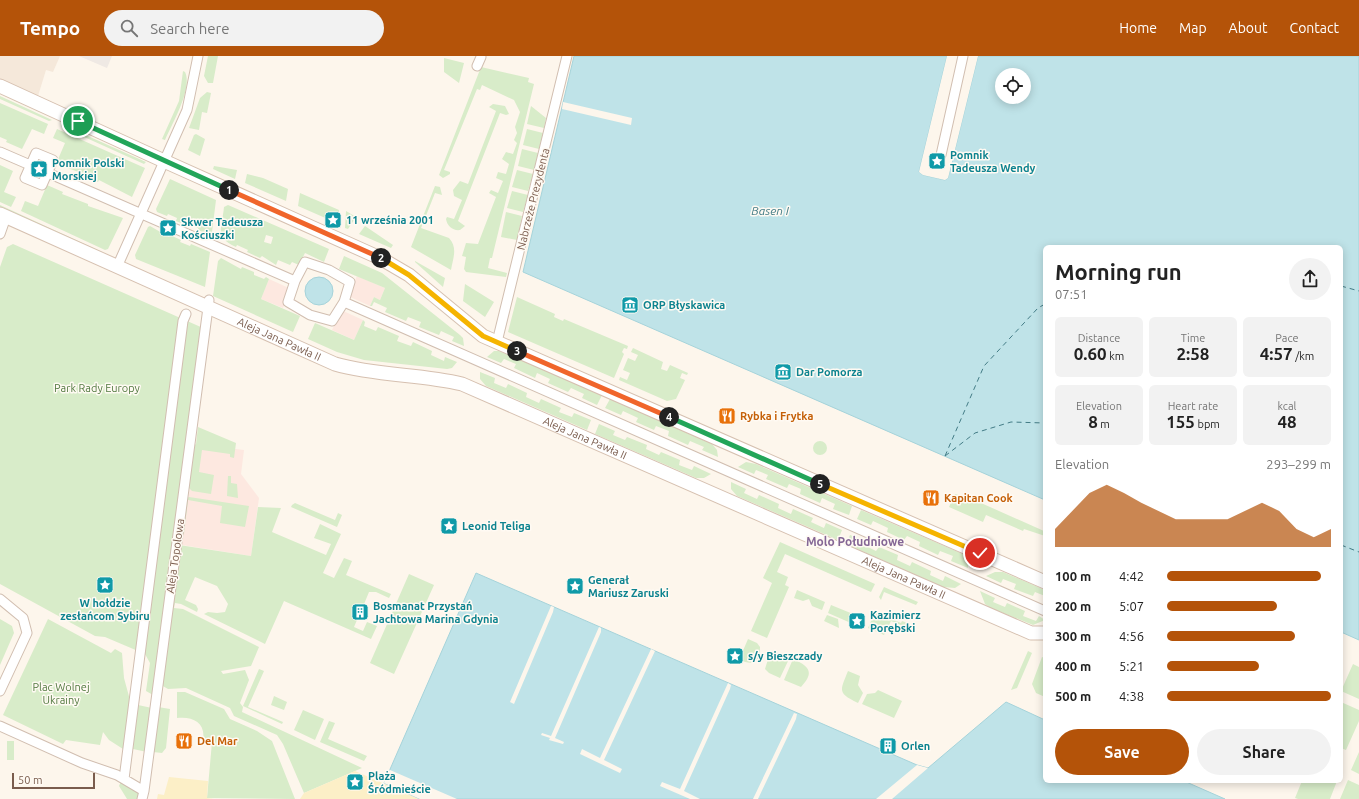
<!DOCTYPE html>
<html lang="en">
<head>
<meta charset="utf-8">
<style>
  :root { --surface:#fff; --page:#f2f2f2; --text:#222; --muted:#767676; --accent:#b45309 }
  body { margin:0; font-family:Ubuntu,sans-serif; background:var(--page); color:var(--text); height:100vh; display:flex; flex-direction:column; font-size:15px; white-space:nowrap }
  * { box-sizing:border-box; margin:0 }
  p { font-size:13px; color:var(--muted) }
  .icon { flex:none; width:22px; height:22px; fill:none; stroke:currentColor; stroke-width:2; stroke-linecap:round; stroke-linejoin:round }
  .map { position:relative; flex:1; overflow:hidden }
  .side { position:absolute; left:1043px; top:189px; width:300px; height:538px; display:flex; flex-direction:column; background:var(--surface); border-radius:6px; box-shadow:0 2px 10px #0003 }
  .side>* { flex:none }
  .tools { position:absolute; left:995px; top:12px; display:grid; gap:8px }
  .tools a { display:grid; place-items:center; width:36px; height:36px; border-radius:50%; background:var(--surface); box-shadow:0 2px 10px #0003; font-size:20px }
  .scale { position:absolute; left:12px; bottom:10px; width:83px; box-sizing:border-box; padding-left:4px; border:2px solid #7a5c4d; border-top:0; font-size:11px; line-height:14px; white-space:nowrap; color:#7a5c4d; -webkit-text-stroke:3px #fffaf3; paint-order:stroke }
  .pin { position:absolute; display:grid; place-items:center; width:34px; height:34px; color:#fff; margin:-17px; border:2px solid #fff; border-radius:50%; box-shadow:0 1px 4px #0007 }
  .km { position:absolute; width:20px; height:20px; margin:-10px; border-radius:50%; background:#222; color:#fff; font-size:11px; line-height:20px; text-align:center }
  .round { display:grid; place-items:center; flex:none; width:42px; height:42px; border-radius:21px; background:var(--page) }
  .overview { display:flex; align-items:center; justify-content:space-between; height:68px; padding:0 12px }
  h1 { font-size:22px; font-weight:700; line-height:30px }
  .metrics { display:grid; grid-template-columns:repeat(3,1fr); gap:6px; height:68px; padding:4px 12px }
  .metrics div { display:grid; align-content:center; border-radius:6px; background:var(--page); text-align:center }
  .metrics b { font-size:17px; font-weight:700 }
  .metrics small { font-size:11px; font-weight:400 }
  .metrics p { font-size:11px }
  .chart { height:112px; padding:8px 12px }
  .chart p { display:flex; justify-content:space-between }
  .chart svg { width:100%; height:72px; margin-top:4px; fill:var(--accent); opacity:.7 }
  .action { display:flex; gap:8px; margin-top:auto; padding:8px 12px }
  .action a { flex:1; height:46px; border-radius:24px; background:var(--accent); color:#fff; font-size:16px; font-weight:700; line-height:46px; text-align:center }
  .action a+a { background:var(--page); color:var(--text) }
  ul { padding:0 12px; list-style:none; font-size:13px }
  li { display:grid; grid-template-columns:64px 48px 1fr; align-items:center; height:30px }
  li i { height:10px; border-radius:5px; background:var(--accent) }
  header { display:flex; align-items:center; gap:24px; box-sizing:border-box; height:56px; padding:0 20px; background:var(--accent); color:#fff }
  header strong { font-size:19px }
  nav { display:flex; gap:22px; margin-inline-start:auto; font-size:14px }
  .search { width:280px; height:36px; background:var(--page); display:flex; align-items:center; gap:10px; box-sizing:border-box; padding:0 14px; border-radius:22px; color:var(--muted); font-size:15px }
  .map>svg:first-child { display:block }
  .residential { fill:#f5e8da }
  .commercial { fill:#fde8e0 }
  .industrial { fill:#efe9e4 }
  .green { fill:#d8ecc9; fill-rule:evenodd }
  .sand { fill:#fcefc7 }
  .water { fill:#bfe3e8; stroke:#a5d3da; fill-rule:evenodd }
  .pier { fill:#fdf6ec }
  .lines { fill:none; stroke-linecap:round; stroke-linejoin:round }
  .ferry { stroke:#437c86; stroke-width:1; stroke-dasharray:5 4; stroke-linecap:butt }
  .street-casing { stroke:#d1beb0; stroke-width:11 }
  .secondary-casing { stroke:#d6c0b0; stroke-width:15 }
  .street { stroke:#fff; stroke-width:9 }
  .secondary { stroke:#fff; stroke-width:13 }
  .split-1-casing { stroke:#fff; stroke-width:8 }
  .split-2-casing { stroke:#fff; stroke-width:8 }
  .split-3-casing { stroke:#fff; stroke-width:8 }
  .split-4-casing { stroke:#fff; stroke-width:8 }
  .split-5-casing { stroke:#fff; stroke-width:8 }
  .split-6-casing { stroke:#fff; stroke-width:8 }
  .split-1 { stroke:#22a559; stroke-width:5 }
  .split-2 { stroke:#f0652b; stroke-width:5 }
  .split-3 { stroke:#f5b400; stroke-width:5 }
  .split-4 { stroke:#f0652b; stroke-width:5 }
  .split-5 { stroke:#22a559; stroke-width:5 }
  .split-6 { stroke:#f5b400; stroke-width:5 }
  .labels { text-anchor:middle; stroke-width:3; stroke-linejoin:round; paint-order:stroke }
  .culture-label { font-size:11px; font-weight:bold; fill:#0d838f; stroke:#fffaf3; text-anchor:start }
  .street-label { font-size:11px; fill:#7a5c4d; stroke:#fffaf3 }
  .park-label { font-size:11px; fill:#537a41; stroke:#fffaf3 }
  .food-label { font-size:11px; font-weight:bold; fill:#c56008; stroke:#fffaf3; text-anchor:start }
  .water-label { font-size:12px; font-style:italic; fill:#437c86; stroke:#fffaf3 }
  .neighbourhood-label { font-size:12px; font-weight:bold; fill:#846695; stroke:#fffaf3 }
</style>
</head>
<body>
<header>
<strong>Tempo</strong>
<div class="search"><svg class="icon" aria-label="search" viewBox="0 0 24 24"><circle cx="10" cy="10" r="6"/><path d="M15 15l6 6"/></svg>Search here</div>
<nav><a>Home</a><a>Map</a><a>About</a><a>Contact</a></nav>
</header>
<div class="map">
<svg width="1359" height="743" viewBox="0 0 1359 743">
  <rect width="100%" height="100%" fill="#fdf6ec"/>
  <!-- residential -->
  <path class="residential" d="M0,0H60L53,16L46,14L38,40L0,23Z"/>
  <!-- commercial -->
  <path class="commercial" d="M357,220L385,232L380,244L374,241L370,250L348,240Z
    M269,223L291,233L283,252L261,243Z
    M341,254L363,264L354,284L332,274Z
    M196,388L244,394L241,418L259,442L251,500L182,489Z"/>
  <!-- industrial -->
  <path class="industrial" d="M79,0H112L107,12Z"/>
  <!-- green -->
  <path class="green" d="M208,0H218L213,27H208L204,20Z
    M444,2L464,7L459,27L444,16Z
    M481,11L529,22L528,26L534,28L492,202H490L488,212L507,217L506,221L466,216L464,213L466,201L462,200L466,187L478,188L496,141L489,137L491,134L498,137L503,125L496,122L498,116L506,118L509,108L502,103L506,96L513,98L517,87L514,84L517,77L515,71L520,56L514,44L482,29L480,34L477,33L444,114L450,116V118L443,122L439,119Z
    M183,15L185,16C193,32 172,68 165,84L162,83L179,45Z
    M207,36L211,37L207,57L202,56L199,74L189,72L200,42Z
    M0,40L52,64L49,65L0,43Z
    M0,47L48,68L44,78L32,73L22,93L6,86L7,84L0,81Z
    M493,48L505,50L509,58L506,59L500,57L458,165L465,170L460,174C453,175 447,170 446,163L447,161L454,163L462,144L454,140L453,134L460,125L468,128L496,55L489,51Z
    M531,50L546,62L544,72L527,68Z
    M61,68L146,106L144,108L62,71Z
    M57,73L145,112L132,141L99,124L98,126L89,122L90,120L56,108L65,87L53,82Z
    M527,73L543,77L539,93L523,89Z
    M196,78L205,83L200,100L188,94L194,79Z
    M522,93L538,97L534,114L518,110Z
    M0,109L13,115L4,136L16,141L11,151L0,146Z
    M214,110L237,114L235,123L213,113Z
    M517,114L533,118L528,135L512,131Z
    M247,118L263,122L288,133L286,145L245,127Z
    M170,123L216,144L212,176L210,179L198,174V172L189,168L188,170L176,165L177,162L168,158L167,160L157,156L156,153Z
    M47,129L63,136L62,138L88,148V150L123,162L108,193L105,194L21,155L25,145L38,150Z
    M435,130L440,131L442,139L435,137L421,172L449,182C458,192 453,202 451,214L411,191Z
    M512,135L528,139L523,156L507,152Z
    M300,137L339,154V168L298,150Z
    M0,149L102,196L100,199L0,152Z
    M228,149L329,193L324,206L305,197L299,209L292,206L290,209L278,204L276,209L262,200L260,202L247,196L248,194L237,189L236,191C214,181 222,172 224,151ZM266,179L273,181L271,188L264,186Z
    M346,155L356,161L348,173L345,172Z
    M506,156L522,160L517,184L501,181Z
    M150,170L169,181L170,179L181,184L180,186L190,190L191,188L210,196L205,231L136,203L135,199L148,171Z
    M365,170L393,189L391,192L359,178Z
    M13,188L203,272L153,639L146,635L150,607L145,598L105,581L95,580L0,528V211L7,191Z
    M344,200L382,217L460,279L463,282L464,290L452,285L454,281L441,275L439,279L419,271L421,266L408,261L406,265L385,256L387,252L374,246L372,250H370L374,241L380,244L385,232L339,213Z
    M221,202L241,213L242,211L254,216V219L264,223L266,221L269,223L261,243L300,260L293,276L213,240L218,205Z
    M415,205L445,222L443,231L415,206Z
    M465,228L494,246L485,261L463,245Z
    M517,241L555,258L554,261L563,265L564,263L628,290L627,293L624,292L622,296L624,298L614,322L508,276Z
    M363,264L365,266L364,270L376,275L378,271L399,280L397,285L411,290L413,286L432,295L431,299L444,305L445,301L457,306L452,312L447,313L364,304L337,296L308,283L315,267L354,284Z
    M633,292L663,306L661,313L667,315L670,309L688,317L687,319L682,317L680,322L685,324L676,343L667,345L619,324L620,321L627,324L630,317L623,314L628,302L635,305L638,299L631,296Z
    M494,295H499L602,339L597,349L582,342L584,338L571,332L568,336L548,327L550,323L537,317L535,322L514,312L516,308L504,303L501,307L487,301Z
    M480,316L495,322L494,327L506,332L508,328L527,337L526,341L539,347L541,343L561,352L559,356L572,361L574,357L591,364L587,374L486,330L480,323Z
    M610,343L712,388L717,394L718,401L702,394L704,391L690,385L688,389L668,380L669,375L656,370L654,374L636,366L638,362L623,355L621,359L605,352Z
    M599,368L615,375L613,379L625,384L627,381L647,389L646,393L659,399L661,396L680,404L679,409L692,414L694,410L711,418L704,422H696L595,378Z
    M198,371L236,387L234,402L230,401V398L202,394L199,416L214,419L211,438L192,435L188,431L192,391L196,388Z
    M813 392a7 7 0 1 1 14 0a7 7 0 1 1-14 0Z
    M746,406L756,408L852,450L849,459L833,453L835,448L822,442L820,447L800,438L801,433L789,428L787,432L766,423L768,419L756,414L754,418L738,411Z
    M228,420H231V427L237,428L238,442L227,440Z
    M731,426L746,433L744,437L757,443L759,439L779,448L778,452L791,458L793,453L813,462L811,466L824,472L826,467L842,474L838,484L737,440L731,433Z
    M955,438L972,443L1044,475L1045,480L1024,473L1023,475L986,459L983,466L949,451Z
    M189,441L249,450L245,471L220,467L222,450L188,444L184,478L181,477L186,443Z
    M295,447L335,464L338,457L342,459L337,471L291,451L292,449Z
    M258,451L281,452L272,476L326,499L331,488L314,482L320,468L341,478L323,517L334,522L344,502L352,505L346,519L391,538L389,542L376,536H369L362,553L356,550L352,561L357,564L354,571L363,575L367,566L377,570L371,583L284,545L265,588L204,558L208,556L217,557L225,556L228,548L217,530L195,521L185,544L196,549L198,553L197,556L181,548L175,547L174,552L183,553L259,591L251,610L221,615L223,618L245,614L249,624L240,647L243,651L242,656L362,712L304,737L283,688L277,679L234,660L230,652L186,632L168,633L161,629L179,489L251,500Z
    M861,454L963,498L968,504V512L951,505L953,500L940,495L938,499L919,490L920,486L907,480L904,484L887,476L888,472L873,465L871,469L857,463Z
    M850,479L865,485L864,489L876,495L879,491L898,499L897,504L910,510L912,506L931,515L930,519L943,525L945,520L961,528L955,532L943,531L846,488Z
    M780,486L875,528L871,536L785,498L777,516L788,521L785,529L789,531L767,582L751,575L772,527L763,522Z
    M995,516H1003L1045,534V540L1035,536L1033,540L1014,533L1016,528L1003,523L1001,527L986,520Z
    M409,518L434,529L394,618L370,607Z
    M884,531L918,546L916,549L884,536L881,544L879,541Z
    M797,534L825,546L822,554L812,550L809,543L803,545L794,542Z
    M980,535L995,542L993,546L1005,551L1007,547L1025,555L1023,560L1036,565L1039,560L1045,564L1033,569L991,552L985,548Z
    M831,549L858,560L855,566L858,567L860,561L863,562L860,571L828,557Z
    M875,556L901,567L902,565L910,568L908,572L891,565L884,579L868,572Z
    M827,559L838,563L839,572L824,565Z
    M0,563L12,570L14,577L0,609Z
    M48,563L111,597L115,593L122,597L124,622L130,644L123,693L109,684L103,676L100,689L66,684L63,688L3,659Z
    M748,583L757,587L760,591C760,608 753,609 739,604Z
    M1028,595L1032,597L1017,632L1011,634Z
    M775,596L790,601L780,622L769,617L765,613L769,600Z
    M1042,601L1045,602V641L1036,637L1032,628Z
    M793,603C809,610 815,616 801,631L784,624Z
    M1353,608L1359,611V643L1341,635Z
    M259,613L264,615L248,651L283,666L282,668L243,650Z
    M848,615L860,620L858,629L863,637L858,647C837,637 840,635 848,615Z
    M878,634L902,645L894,662L862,648L867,638L875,637Z
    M177,636H185L224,653L230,663L257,675L272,685L295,743L207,742L212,686L203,684C206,667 193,660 177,662Z
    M274,640L287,646L284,654L271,649Z
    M1341,646L1359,654V665L1346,694L1341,692Z
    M138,649L152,652L147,696L133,693Z
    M158,651L170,653L166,692L162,697L153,696Z
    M303,654L324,663L315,684L294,674Z
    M329,665L335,667L328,683L367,700L364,705L320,686Z
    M7,685H14V704H7Z
    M1359,696V718L1351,714Z
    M1348,724L1359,729V743H1340Z
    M121,725L136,732L140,738L139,743H127L119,730Z
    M1302,725H1337L1330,743H1298L1295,742Z"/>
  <!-- sand -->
  <path class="sand" d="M355,715L419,743H300L304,737Z
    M169,721L208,725L207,742L214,743H157L158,738L164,739Z"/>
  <!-- water -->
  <path class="water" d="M574,0H947L919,116L923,119L945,124L948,122L978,0H1359V584L1341,576V191H1045V444L523,216ZM1002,19H1024V41H1002Z
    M305 235a14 14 0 1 1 28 0a14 14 0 1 1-28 0Z
    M476,517L917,709L928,712L1006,646L1045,664V725H1184L1225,743H420L384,727Z"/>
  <!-- pier -->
  <path class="pier" d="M947,0H949L922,115L945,122L976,0H978L948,122L945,124L923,119L919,116Z
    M563,46L632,62L631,69L562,53Z
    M551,550L554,551L553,556L514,648L510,646Z
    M599,571L601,572V576L555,682L564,686L563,688L549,684L550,682L541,679L542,677L551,680Z
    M651,593L655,595L604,704L622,713L620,717L580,698L582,693L600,702Z
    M728,627L731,629L730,633L684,735L700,743H690L660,730L662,726L680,733Z
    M794,657L797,658L796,663L758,743H753Z
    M917,709L928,712L892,743H876Z
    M390,713V714L457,743H420L384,727Z"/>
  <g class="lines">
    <!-- ferry -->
    <path class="ferry" d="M1341,230L1359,235
      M945,400L984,310L1038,252L1045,248
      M945,400L975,377L1011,366L1045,367
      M1341,489L1359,496"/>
    <!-- street casing -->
    <g class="street-casing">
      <path id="street" d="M477,10L481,1
        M0,96L30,109
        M36,97L53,104L42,129L25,122Z
        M941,99L963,0
        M48,117L295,225
        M0,178L6,161
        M305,206L329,214L350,226L344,246L332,265L310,259L288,246L295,225Z
        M117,211L187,54L198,0
        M344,246L1045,555
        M497,286L567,0
        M0,543L23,562L27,577L0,635
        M0,670L82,707L117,719L144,735
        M124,723L183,265L186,258
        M142,743L144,735L209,244"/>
    </g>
    <!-- secondary casing -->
    <g class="secondary-casing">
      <g id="secondary">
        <path d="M0,30L164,105L380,202L409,219L483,280L1045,526"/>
        <path id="s1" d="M0,158L335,308C377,320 420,318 462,328L1031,577H1045"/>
      </g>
    </g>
    <!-- street -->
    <use href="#street" class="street"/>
    <!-- secondary -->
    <use href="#secondary" class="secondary"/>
  </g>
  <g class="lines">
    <!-- split-1 casing -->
    <g class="split-1-casing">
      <path id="split-1" d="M78,65L229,134"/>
    </g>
    <!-- split-2 casing -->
    <g class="split-2-casing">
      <path id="split-2" d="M229,134L381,202"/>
    </g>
    <!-- split-3 casing -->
    <g class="split-3-casing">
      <path id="split-3" d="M381,202L409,219L483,280L517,295"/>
    </g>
    <!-- split-4 casing -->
    <g class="split-4-casing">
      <path id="split-4" d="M517,295L669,361"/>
    </g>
    <!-- split-5 casing -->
    <g class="split-5-casing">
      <path id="split-5" d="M669,361L820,428"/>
    </g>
    <!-- split-6 casing -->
    <g class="split-6-casing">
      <path id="split-6" d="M820,428L980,497"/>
    </g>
    <!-- split-1 -->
    <use href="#split-1" class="split-1"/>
    <!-- split-2 -->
    <use href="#split-2" class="split-2"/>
    <!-- split-3 -->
    <use href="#split-3" class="split-3"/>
    <!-- split-4 -->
    <use href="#split-4" class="split-4"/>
    <!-- split-5 -->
    <use href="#split-5" class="split-5"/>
    <!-- split-6 -->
    <use href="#split-6" class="split-6"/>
  </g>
  <!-- icons -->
  <defs>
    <g id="sight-square" transform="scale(0.9)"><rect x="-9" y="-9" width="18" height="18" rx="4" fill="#0f9aa8" stroke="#fffaf3"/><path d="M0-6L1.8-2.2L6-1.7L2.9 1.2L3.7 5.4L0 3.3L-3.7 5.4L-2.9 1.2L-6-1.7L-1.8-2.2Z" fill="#fff"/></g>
    <g id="museum-square" transform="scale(0.9)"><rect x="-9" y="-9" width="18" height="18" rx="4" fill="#0f9aa8" stroke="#fffaf3"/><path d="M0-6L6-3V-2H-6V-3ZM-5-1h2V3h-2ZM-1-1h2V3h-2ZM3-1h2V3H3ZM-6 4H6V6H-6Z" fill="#fff"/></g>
    <g id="restaurant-square" transform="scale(0.9)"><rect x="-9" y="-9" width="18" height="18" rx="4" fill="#e8710a" stroke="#fffaf3"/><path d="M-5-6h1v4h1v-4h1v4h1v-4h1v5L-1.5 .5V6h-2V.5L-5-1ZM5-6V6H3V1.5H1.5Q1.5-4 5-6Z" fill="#fff"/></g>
    <g id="building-square" transform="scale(0.9)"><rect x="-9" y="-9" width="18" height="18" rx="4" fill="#0f9aa8" stroke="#fffaf3"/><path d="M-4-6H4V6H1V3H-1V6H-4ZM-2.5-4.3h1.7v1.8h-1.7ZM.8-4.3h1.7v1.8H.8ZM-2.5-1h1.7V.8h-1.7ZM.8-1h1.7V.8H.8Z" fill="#fff"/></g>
  </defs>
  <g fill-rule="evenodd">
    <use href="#sight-square" x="937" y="105"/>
    <use href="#sight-square" x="39" y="113"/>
    <use href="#sight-square" x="333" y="164"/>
    <use href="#sight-square" x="168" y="172"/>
    <use href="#museum-square" x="630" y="249"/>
    <use href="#museum-square" x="783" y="316"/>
    <use href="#restaurant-square" x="727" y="360"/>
    <use href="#restaurant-square" x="931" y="442"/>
    <use href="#sight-square" x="449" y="470"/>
    <use href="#sight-square" x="105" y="529"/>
    <use href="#sight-square" x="575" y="530"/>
    <use href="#building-square" x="360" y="556"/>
    <use href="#sight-square" x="857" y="565"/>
    <use href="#sight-square" x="735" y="600"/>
    <use href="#restaurant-square" x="184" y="685"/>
    <use href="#building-square" x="888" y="690"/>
    <use href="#sight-square" x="355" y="726"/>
  </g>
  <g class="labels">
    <!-- culture labels -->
    <g class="culture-label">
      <text x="950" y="103">Pomnik<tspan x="950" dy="13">Tadeusza Wendy</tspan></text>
      <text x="52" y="111">Pomnik Polski<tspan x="52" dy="13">Morskiej</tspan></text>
      <text x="346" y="168">11 września 2001</text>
      <text x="181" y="170">Skwer Tadeusza<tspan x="181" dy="13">Kościuszki</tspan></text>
      <text x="643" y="253">ORP Błyskawica</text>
      <text x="796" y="320">Dar Pomorza</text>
      <text x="462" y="474">Leonid Teliga</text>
      <text x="588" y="528">Generał<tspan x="588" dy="13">Mariusz Zaruski</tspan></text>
      <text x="105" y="551" text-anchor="middle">W hołdzie<tspan x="105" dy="13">zesłańcom Sybiru</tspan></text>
      <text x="373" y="554">Bosmanat Przystań<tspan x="373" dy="13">Jachtowa Marina Gdynia</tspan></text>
      <text x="870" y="563">Kazimierz<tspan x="870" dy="13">Porębski</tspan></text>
      <text x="748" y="604">s/y Bieszczady</text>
      <text x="901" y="694">Orlen</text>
      <text x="368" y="724">Plaża<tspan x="368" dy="13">Śródmieście</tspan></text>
    </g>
    <!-- street labels -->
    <g class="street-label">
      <text transform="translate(533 143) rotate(-76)" y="4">Nabrzeże Prezydenta</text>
      <text dy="4" stroke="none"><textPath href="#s1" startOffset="306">Aleja Jana Pawła II</textPath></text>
      <text dy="4" stroke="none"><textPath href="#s1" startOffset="630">Aleja Jana Pawła II</textPath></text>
      <text transform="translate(175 500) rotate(-82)" y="4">Aleja Topolowa</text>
      <text dy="4" stroke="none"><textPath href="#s1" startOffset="978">Aleja Jana Pawła II</textPath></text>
    </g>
    <!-- park labels -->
    <g class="park-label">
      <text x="97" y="336">Park Rady Europy</text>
      <text x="61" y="635">Plac Wolnej<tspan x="61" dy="13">Ukrainy</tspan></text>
    </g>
    <!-- food labels -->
    <g class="food-label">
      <text x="740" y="364">Rybka i Frytka</text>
      <text x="944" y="446">Kapitan Cook</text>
      <text x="197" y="689">Del Mar</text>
    </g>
    <!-- water labels -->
    <g class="water-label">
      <text x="770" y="159">Basen I</text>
    </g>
    <!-- neighbourhood labels -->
    <g class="neighbourhood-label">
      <text x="855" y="490">Molo Południowe</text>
    </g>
  </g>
</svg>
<div class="tools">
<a><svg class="icon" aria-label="locate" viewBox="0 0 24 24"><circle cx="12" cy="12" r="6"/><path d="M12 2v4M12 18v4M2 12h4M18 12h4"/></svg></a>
</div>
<div class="scale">50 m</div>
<div class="pin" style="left:78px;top:65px;background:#1e9e55"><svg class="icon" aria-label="arrive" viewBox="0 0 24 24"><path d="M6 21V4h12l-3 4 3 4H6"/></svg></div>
<div class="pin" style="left:980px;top:497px;background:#d93025"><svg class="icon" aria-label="check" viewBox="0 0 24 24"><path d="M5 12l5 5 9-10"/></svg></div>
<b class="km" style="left:229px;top:134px">1</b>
<b class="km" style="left:381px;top:202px">2</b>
<b class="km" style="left:517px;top:295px">3</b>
<b class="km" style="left:669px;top:361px">4</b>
<b class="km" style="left:820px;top:428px">5</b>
<section class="side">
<div class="overview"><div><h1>Morning run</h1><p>07:51</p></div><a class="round"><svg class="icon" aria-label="share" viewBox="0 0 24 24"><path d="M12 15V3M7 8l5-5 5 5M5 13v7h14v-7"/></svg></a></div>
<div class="metrics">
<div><p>Distance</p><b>0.60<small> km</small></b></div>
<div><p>Time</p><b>2:58</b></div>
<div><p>Pace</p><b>4:57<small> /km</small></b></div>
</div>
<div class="metrics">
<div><p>Elevation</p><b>8<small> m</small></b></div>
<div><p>Heart rate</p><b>155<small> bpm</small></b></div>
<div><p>kcal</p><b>48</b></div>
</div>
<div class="chart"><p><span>Elevation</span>293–299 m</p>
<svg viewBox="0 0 160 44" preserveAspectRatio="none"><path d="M0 44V33L10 22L20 11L30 6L40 11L50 17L60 22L70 27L80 27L90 27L100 27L110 22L120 17L130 22L140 33L150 38L160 33V44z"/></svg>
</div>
<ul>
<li><b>100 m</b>4:42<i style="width:94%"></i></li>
<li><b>200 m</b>5:07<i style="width:67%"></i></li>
<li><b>300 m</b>4:56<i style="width:78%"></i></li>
<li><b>400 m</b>5:21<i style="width:56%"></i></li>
<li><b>500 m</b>4:38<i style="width:100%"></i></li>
</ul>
<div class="action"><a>Save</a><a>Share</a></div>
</section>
</div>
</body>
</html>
